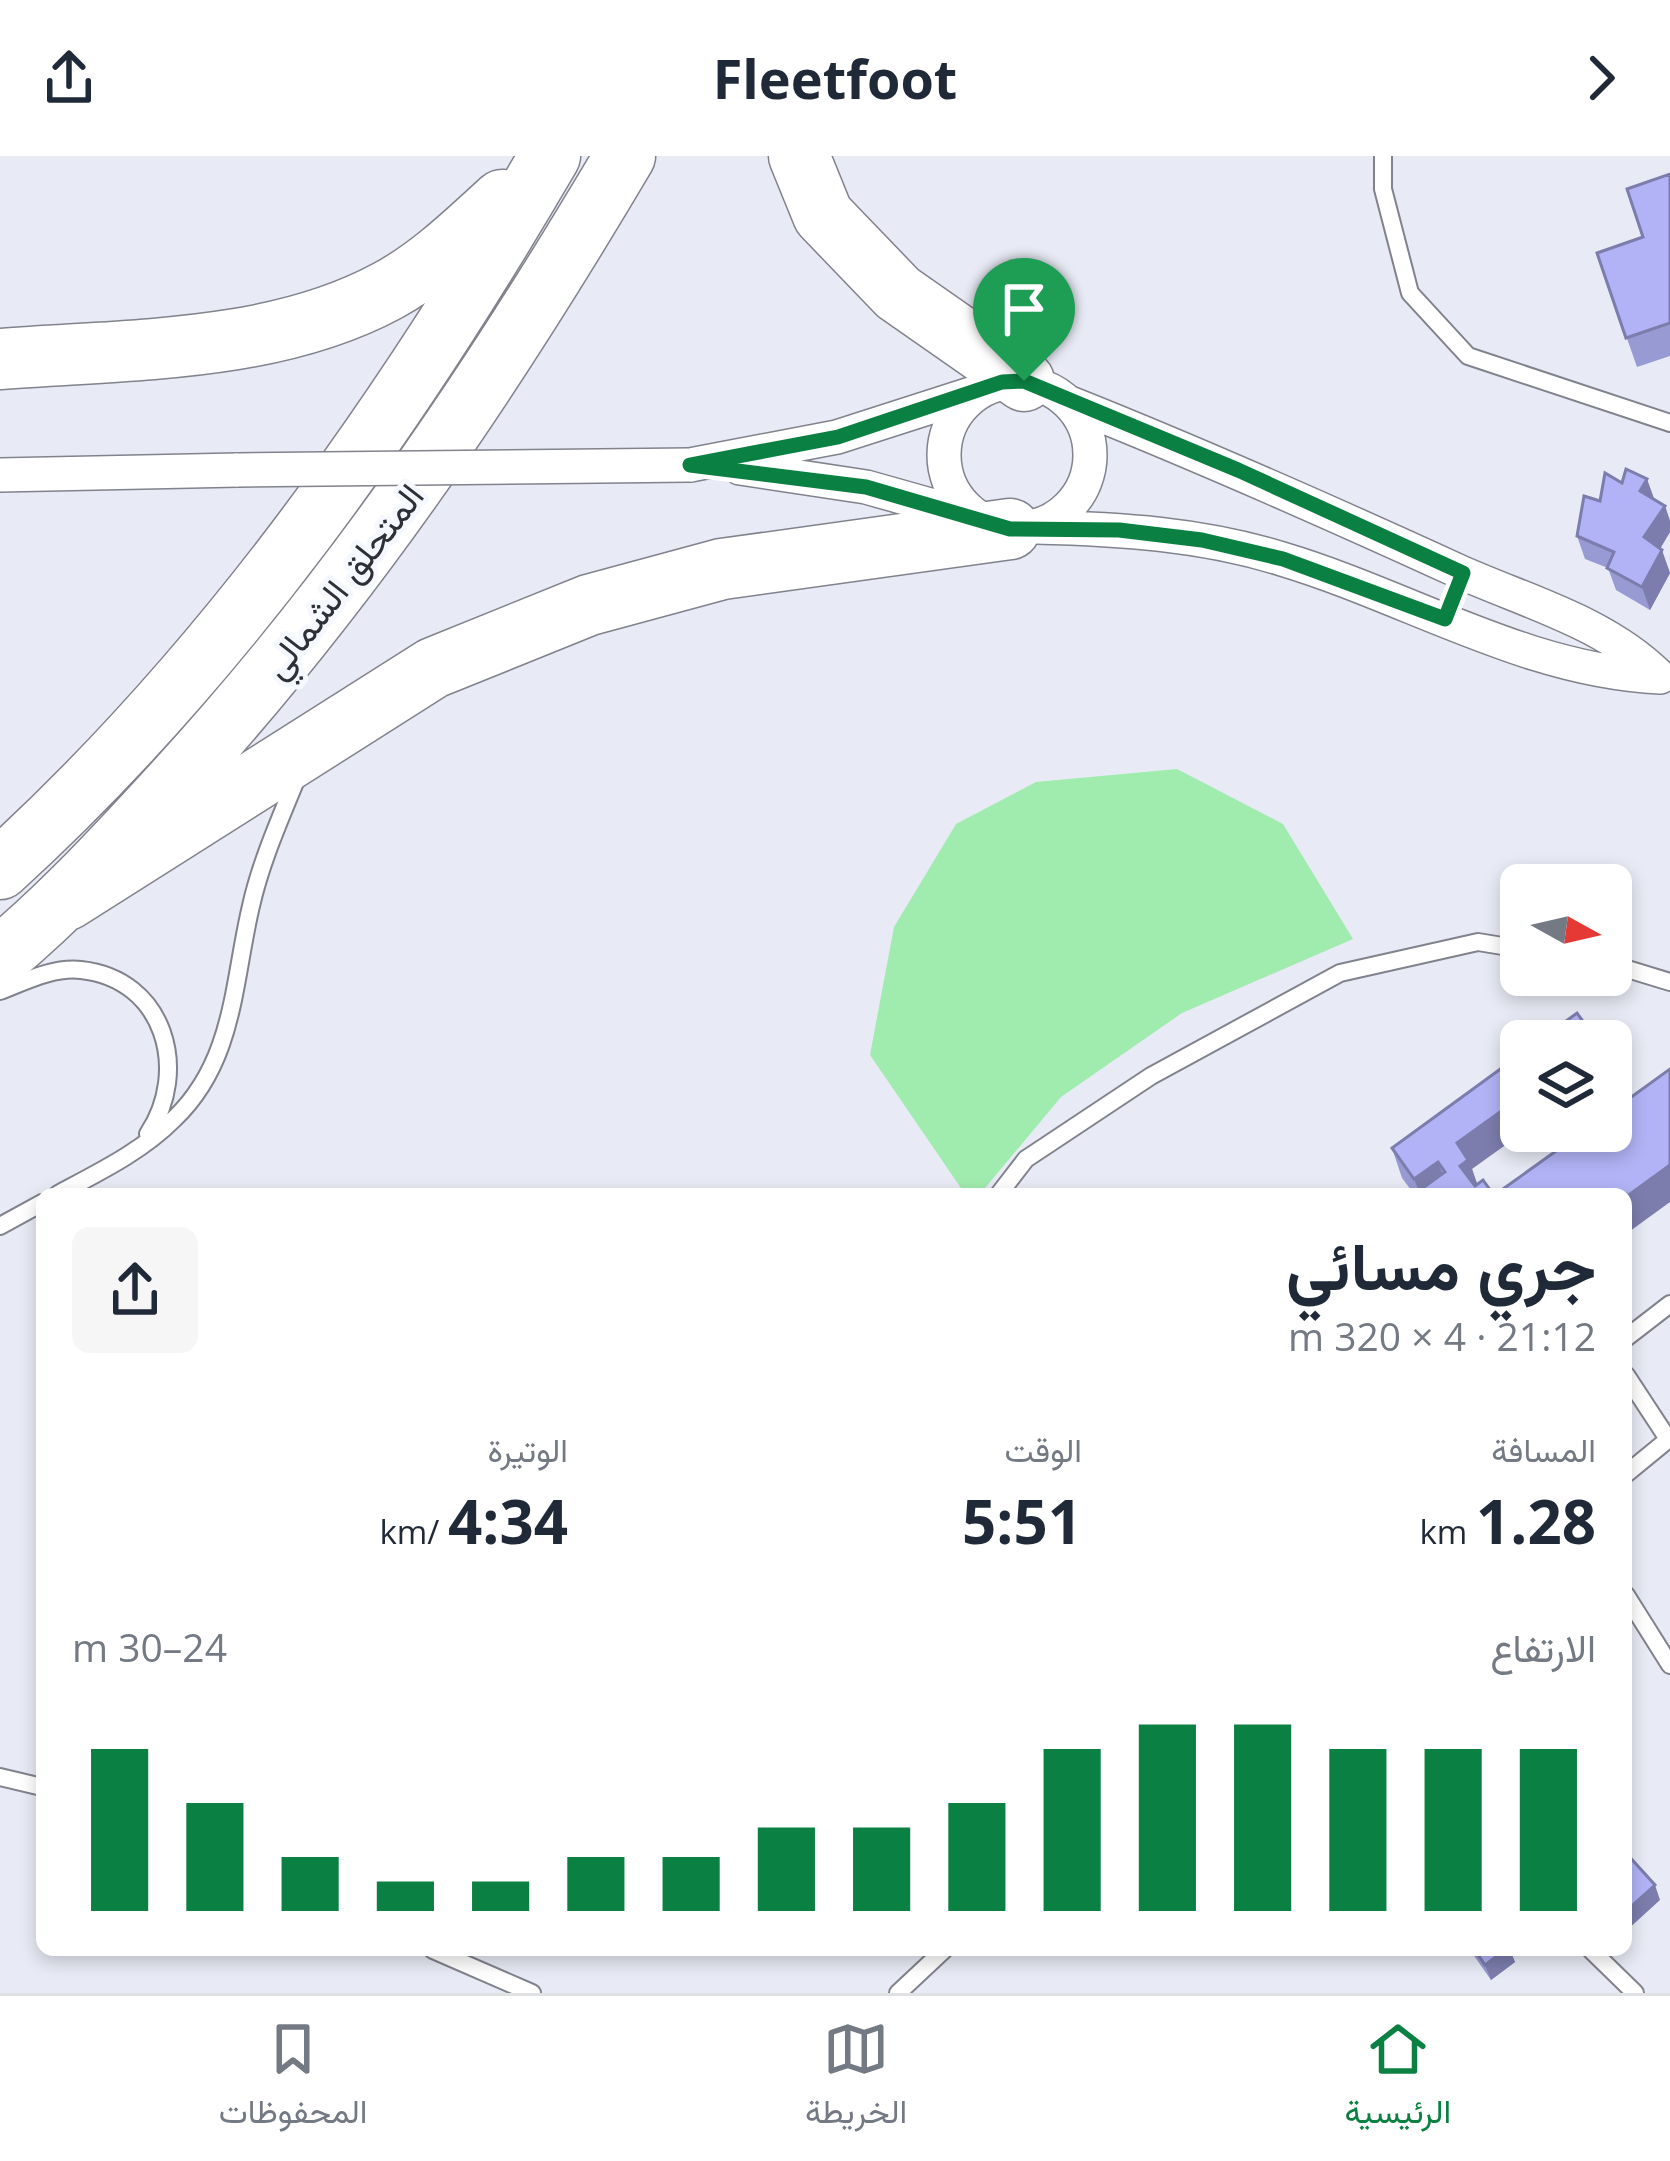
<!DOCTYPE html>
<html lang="ar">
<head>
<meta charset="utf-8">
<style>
  :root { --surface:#fff; --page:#f6f6f7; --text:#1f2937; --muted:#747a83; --line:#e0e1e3; --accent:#0b8043 }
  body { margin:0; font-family:"Open Sans",Vazirmatn,sans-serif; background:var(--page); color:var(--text); direction:rtl; height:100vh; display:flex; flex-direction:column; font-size:45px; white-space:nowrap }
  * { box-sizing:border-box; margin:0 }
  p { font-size:39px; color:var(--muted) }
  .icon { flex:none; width:66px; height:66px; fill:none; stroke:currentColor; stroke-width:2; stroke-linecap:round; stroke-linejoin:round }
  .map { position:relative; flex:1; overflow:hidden; direction:ltr }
  .sheet { position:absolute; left:36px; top:1032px; width:1596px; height:768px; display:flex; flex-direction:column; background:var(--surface); border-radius:18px; box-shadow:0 6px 18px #0003; direction:rtl }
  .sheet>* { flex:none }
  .needle { width:78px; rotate:98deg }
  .controls { position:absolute; left:1500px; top:708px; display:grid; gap:24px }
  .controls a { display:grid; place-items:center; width:132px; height:132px; border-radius:18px; background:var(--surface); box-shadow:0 6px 18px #0003; font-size:60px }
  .pin { position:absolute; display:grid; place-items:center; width:102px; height:102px; color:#fff; margin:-123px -51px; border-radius:50% 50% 50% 0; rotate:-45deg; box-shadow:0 0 12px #0007 }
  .pin .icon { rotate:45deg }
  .round { display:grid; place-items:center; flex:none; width:126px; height:126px; border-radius:18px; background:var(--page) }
  .headline { display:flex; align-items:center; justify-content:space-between; height:204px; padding:0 36px }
  h1 { font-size:66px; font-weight:700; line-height:90px }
  .stats { display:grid; grid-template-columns:repeat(3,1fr); gap:18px; height:204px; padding:12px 36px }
  .stats div { display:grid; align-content:center }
  .stats b { font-size:60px; font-weight:700 }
  .stats small { font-size:33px; font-weight:400 }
  .stats p { font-size:33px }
  .chart { height:336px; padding:24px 36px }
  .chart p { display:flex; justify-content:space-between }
  .chart svg { width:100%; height:216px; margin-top:12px; stroke:var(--accent); stroke-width:6 }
  header { display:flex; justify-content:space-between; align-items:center; height:156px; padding:0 36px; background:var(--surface); font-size:54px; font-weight:700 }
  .dock { display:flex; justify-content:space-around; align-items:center; height:168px; border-top:3px solid var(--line); background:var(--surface); font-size:33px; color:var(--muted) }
  .dock a { display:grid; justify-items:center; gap:6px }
  .dock .current { color:var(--accent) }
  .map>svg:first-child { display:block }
  .green { fill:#a0ecae }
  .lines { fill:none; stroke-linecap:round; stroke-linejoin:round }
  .lane-casing { stroke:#80828c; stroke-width:20 }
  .street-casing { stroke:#80828c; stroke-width:36 }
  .highway-casing { stroke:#80828c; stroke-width:63 }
  .lane { stroke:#fff; stroke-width:16 }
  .street { stroke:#fff; stroke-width:33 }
  .highway { stroke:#fff; stroke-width:60 }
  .street-bridge-casing { stroke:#80828c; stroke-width:36; stroke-linecap:butt }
  .street-bridge { stroke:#fff; stroke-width:33 }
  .wall { fill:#989ad4 }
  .shaded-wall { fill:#7c7dac }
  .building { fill:#b1b3f6; stroke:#7c7dac; stroke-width:3 }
  .route-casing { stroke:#fff; stroke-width:24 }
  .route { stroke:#0b8043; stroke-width:15 }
  .labels { text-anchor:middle; stroke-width:10; stroke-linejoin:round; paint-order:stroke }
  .street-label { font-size:36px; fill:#2f3035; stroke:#f6f8ff }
</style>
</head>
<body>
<header><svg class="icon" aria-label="forward" viewBox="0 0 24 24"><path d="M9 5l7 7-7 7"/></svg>Fleetfoot<svg class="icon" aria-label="share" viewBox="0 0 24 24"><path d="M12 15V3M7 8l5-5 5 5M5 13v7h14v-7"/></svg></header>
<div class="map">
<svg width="1670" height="1837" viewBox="0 0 1670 1837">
  <rect width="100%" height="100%" fill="#e8eaf5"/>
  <!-- green -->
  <path class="green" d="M1177,613L1283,668L1353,783L1182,857L1061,941L980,1038H965L870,899L894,771L956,668L1036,626Z"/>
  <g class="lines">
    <!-- lane casing -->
    <g class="lane-casing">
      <path id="lane" d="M1383,0V33L1410,137L1468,200L1670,267
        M1611,808L1670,826
        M0,835C26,825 53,811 81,814C165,823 190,915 148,978
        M58,1038C99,1016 141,996 174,963C235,905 233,825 251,750C261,705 281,661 298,619
        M999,1038L1026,1003L1151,920L1340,817L1478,786L1521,793
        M0,1070L42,1047
        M1626,1182L1670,1148
        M1626,1219L1668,1283
        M1626,1318L1670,1282
        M1626,1439L1670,1509
        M0,1621L42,1631
        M433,1794L532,1837
        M1591,1794L1635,1837
        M898,1837L944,1794"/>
    </g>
    <!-- street casing -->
    <g class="street-casing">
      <path id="street" d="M944 299a73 73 0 1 1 146 0a73 73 0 1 1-146 0Z
        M1070,247C1201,299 1329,356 1458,415C1527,446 1605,466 1660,521
        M690,309L837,281L974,237
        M740,312L866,331L976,362
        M0,319L238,314
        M1035,371C1119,373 1202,378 1282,403C1409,441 1526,515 1660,521"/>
    </g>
    <!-- highway casing -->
    <g class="highway-casing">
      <path id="highway" d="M799,0L823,59L898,137L1024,225
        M0,203C127,193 272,197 387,135C430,112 466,77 502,44
        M0,713C223,510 399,259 550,0
        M67,744L433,512L589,449L722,413L1010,373
        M0,801C61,750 114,693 168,634C348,439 490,228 625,0"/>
    </g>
    <!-- lane -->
    <use href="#lane" class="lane"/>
    <!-- street -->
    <use href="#street" class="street"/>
    <!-- highway -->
    <use href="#highway" class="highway"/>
    <!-- street-bridge casing -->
    <g class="street-bridge-casing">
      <path id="street-bridge" d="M238,314L690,309"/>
    </g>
    <!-- street-bridge -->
    <use href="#street-bridge" class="street-bridge"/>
  </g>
  <!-- wall -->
  <path class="wall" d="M1670,18V200L1637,211L1597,97L1643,81Z
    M1622,327L1665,350L1670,365V376L1660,393L1670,417L1650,454L1616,434L1608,412L1585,403L1577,380L1600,345Z
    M1392,992L1472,1013L1477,1028L1493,1038H1414L1402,1022Z
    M1470,1794H1510L1515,1806L1491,1824Z"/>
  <!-- shaded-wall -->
  <path class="shaded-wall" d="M1647,323L1655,345L1640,335Z
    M1665,350L1670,365V376L1653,404L1644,381Z
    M1662,394L1670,417L1650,454L1642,431Z
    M1623,918L1633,948L1611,964V926Z
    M1521,941V975H1525L1472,1013L1479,1033L1460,1010L1457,987Z
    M1438,1006L1449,1036L1420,1034L1422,1038H1420L1414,1023Z
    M1670,1009V1046L1626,1078V1041Z
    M1655,1729L1660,1744L1626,1775V1755Z
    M1505,1794H1510L1515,1806L1491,1824L1485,1809Z"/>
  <!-- building -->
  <path class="building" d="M1670,18V167L1626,182L1597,97L1643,81L1627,33Z
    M1626,313L1647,323L1640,335L1665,350L1644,381L1662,394L1642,431L1607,412L1614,396L1577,380L1584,340L1600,345L1605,317L1622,327Z
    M1577,857L1597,885H1539Z
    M1521,898V941L1457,987L1468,1004L1460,1010L1475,1030L1483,1024L1493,1038H1468L1465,1034L1460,1038H1423L1420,1034L1445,1016L1438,1006L1414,1023L1392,992Z
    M1611,903L1623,918L1611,926Z
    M1670,913V1009L1626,1041V1038H1496L1584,975H1611V953L1612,955Z
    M1626,1697L1655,1729L1626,1755Z
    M1475,1794H1505L1485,1809Z"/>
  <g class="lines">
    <!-- route casing -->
    <g class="route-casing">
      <path id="route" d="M1024,225L1238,314L1463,417L1445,463L1283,403L1202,384L1119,374L1010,373L866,331L690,309L838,281L1002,226Z"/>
    </g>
    <!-- route -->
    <use href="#route" class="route"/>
  </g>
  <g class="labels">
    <!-- street labels -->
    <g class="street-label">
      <text transform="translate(343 425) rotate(-52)" y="13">المتحلق الشمالي</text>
    </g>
  </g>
</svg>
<div class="controls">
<a><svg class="needle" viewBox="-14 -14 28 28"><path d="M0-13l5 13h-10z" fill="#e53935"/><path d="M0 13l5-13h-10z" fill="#747a83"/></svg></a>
<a><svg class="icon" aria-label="layers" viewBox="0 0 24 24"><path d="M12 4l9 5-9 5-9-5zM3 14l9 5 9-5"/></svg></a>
</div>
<div class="pin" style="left:1024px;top:225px;background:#1e9e55"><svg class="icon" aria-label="arrive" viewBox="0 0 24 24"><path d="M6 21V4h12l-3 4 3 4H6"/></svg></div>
<section class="sheet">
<div class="headline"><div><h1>جري مسائي</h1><p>21:12 · 4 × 320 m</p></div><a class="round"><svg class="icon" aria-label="share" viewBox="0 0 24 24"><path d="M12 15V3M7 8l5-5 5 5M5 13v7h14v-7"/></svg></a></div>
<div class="stats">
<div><p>المسافة</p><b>1.28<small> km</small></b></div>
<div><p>الوقت</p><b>5:51</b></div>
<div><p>الوتيرة</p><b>4:34<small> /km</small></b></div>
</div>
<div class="chart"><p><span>الارتفاع</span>24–30 m</p>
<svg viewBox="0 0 160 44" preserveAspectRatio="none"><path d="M5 44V11M15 44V22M25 44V33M35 44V38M45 44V38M55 44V33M65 44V33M75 44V27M85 44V27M95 44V22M105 44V11M115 44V6M125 44V6M135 44V11M145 44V11M155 44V11"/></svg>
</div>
</section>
</div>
<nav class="dock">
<a class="current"><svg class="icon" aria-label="home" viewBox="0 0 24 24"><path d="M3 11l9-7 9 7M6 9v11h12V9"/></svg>الرئيسية</a>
<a><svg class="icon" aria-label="map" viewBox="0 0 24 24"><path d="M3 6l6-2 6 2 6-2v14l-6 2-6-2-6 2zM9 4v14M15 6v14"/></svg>الخريطة</a>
<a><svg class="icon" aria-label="saved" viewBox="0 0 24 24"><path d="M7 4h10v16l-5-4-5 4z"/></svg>المحفوظات</a>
</nav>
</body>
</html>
